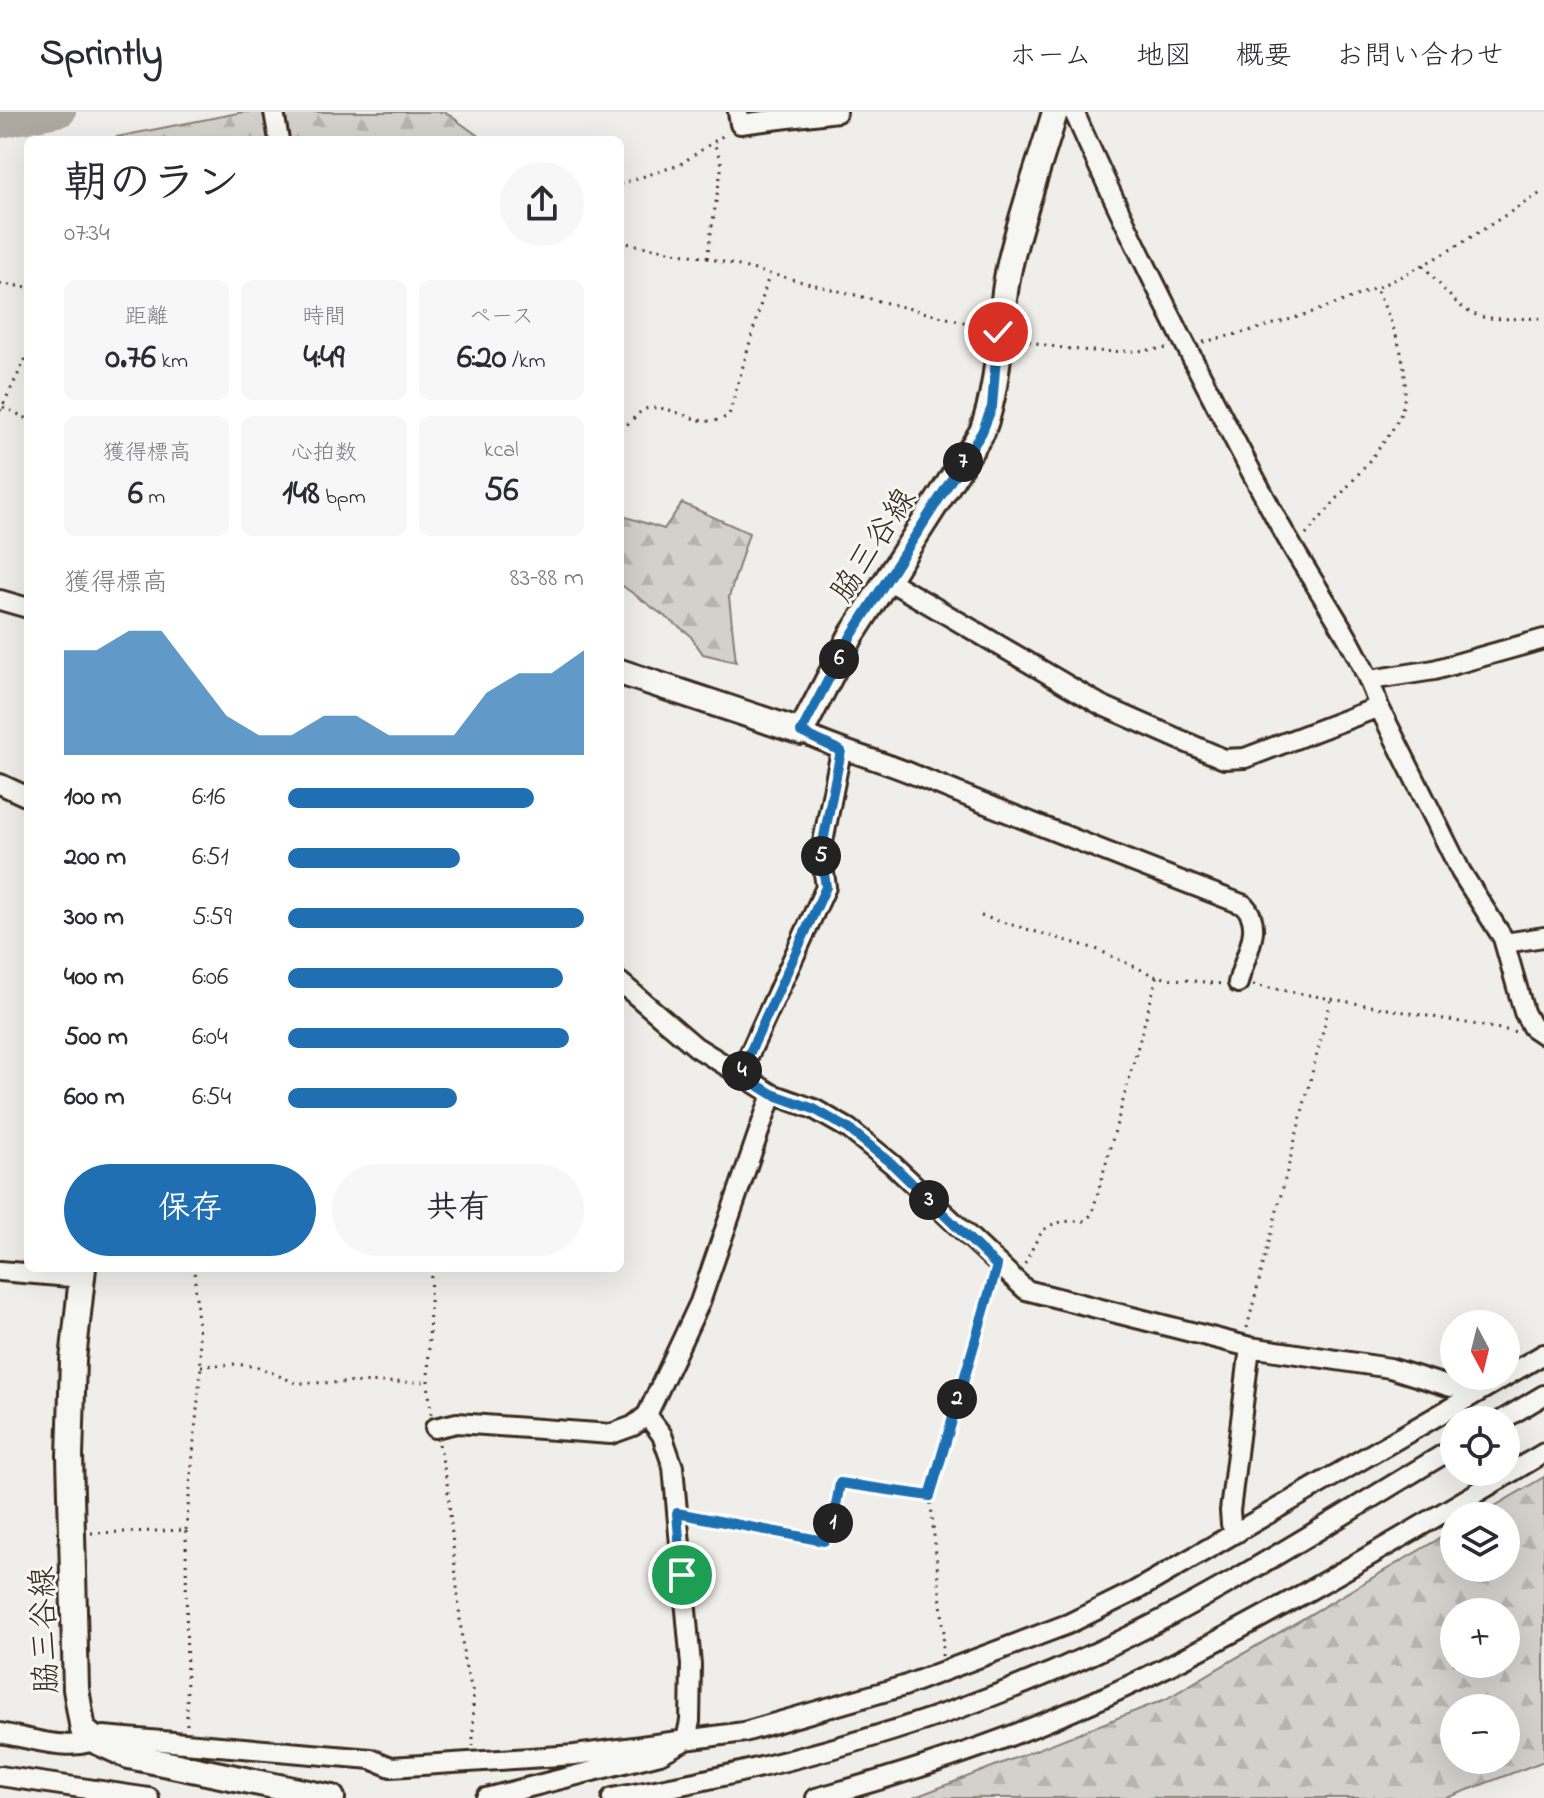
<!DOCTYPE html>
<html lang="ja">
<head>
<meta charset="utf-8">
<style>
  :root { --surface:#fff; --page:#f7f7f7; --text:#2b2b33; --muted:#7c7c81; --line:#e1e1e2; --accent:#1f6fb2 }
  body { margin:0; font-family:"Indie Flower","Klee One",sans-serif; background:var(--page); color:var(--text); height:100vh; display:flex; flex-direction:column; font-size:30px; white-space:nowrap }
  * { box-sizing:border-box; margin:0 }
  p { font-size:26px; color:var(--muted) }
  .icon { flex:none; width:44px; height:44px; fill:none; stroke:currentColor; stroke-width:2; stroke-linecap:round; stroke-linejoin:round }
  .map { position:relative; flex:1; overflow:hidden }
  .sheet { position:absolute; left:24px; top:24px; width:600px; height:1136px; display:flex; flex-direction:column; background:var(--surface); border-radius:12px; box-shadow:0 8px 32px #0002 }
  .sheet>* { flex:none }
  .needle { width:52px; rotate:173deg }
  .controls { position:absolute; left:1440px; top:1198px; display:grid; gap:16px }
  .controls a { display:grid; place-items:center; width:80px; height:80px; border-radius:50%; background:var(--surface); box-shadow:0 8px 32px #0002; font-size:40px }
  .pin { position:absolute; display:grid; place-items:center; width:68px; height:68px; color:#fff; margin:-34px; border:4px solid #fff; border-radius:50%; box-shadow:0 2px 8px #0007 }
  .km { position:absolute; width:40px; height:40px; margin:-20px; border-radius:50%; background:#222; color:#fff; font-size:22px; line-height:40px; text-align:center }
  .round { display:grid; place-items:center; flex:none; width:84px; height:84px; border-radius:42px; background:var(--page) }
  .headline { display:flex; align-items:center; justify-content:space-between; height:136px; padding:0 40px }
  h1 { font-size:44px; font-weight:700; line-height:60px }
  .figures { display:grid; grid-template-columns:repeat(3,1fr); gap:12px; height:136px; padding:8px 40px }
  .figures div { display:grid; align-content:center; border-radius:12px; background:var(--page); text-align:center }
  .figures b { font-size:34px; font-weight:700 }
  .figures small { font-size:22px; font-weight:400 }
  .figures p { font-size:22px }
  .chart { height:224px; padding:16px 40px }
  .chart p { display:flex; justify-content:space-between }
  .chart svg { width:100%; height:144px; margin-top:8px; fill:var(--accent); opacity:.7 }
  .button { display:flex; gap:16px; margin-top:auto; padding:16px 40px }
  .button a { flex:1; height:92px; border-radius:48px; background:var(--accent); color:#fff; font-size:32px; font-weight:700; line-height:92px; text-align:center }
  .button a+a { background:var(--page); color:var(--text) }
  ul { padding:0 40px; list-style:none; font-size:26px }
  li { display:grid; grid-template-columns:128px 96px 1fr; align-items:center; height:60px }
  li i { height:20px; border-radius:10px; background:var(--accent) }
  header { display:flex; align-items:center; gap:48px; box-sizing:border-box; height:112px; padding:0 40px; background:var(--surface); border-bottom:2px solid var(--line) }
  header strong { font-size:38px }
  nav { display:flex; gap:44px; margin-inline-start:auto; font-size:28px }
  .map>svg:first-child { display:block }
  .forest { fill:url(#forest-firs); stroke:#887e75; stroke-width:2; fill-rule:evenodd }
  .lines { fill:none; stroke-linecap:round; stroke-linejoin:round }
  .river { stroke:#afa8a1; stroke-width:28 }
  .minor-casing { stroke:#3b2a1e; stroke-width:24 }
  .secondary-casing { stroke:#3b2a1e; stroke-width:30 }
  .path { stroke:#3b2a1e; stroke-width:3; stroke-dasharray:2 6; stroke-linecap:butt }
  .minor { stroke:#f6f6f2; stroke-width:18 }
  .secondary { stroke:#f6f6f2; stroke-width:24 }
  .route-casing { stroke:#fff; stroke-width:16 }
  .route { stroke:#1f6fb2; stroke-width:10 }
  .labels { text-anchor:middle; stroke-width:6; stroke-linejoin:round; paint-order:stroke }
  .street-label { font-size:32px; fill:#3b2a1e; stroke:#f6f6f2 }
</style>
</head>
<body>
<header>
<strong>Sprintly</strong>
<nav><a>ホーム</a><a>地図</a><a>概要</a><a>お問い合わせ</a></nav>
</header>
<div class="map">
<svg width="1544" height="1686" viewBox="0 0 1544 1686">
  <defs>
    <pattern id="forest-firs" width="22" height="20" patternUnits="userSpaceOnUse" patternTransform="scale(2)"><rect width="22" height="20" fill="#d4d1cc"/><path d="M5 1l3.5 6h-7zM16 11l3.5 6h-7z" fill="#b7b4af"/></pattern>
  </defs>
  <rect width="100%" height="100%" fill="#efeeea"/>
  <filter id="ink" filterUnits="userSpaceOnUse"><feTurbulence type="fractalNoise" baseFrequency=".0125" numOctaves="2"/><feDisplacementMap in="SourceGraphic" scale="16" xChannelSelector="R" yChannelSelector="G"/><feConvolveMatrix kernelMatrix="1 2 1 2 8 2 1 2 1" color-interpolation-filters="sRGB"/></filter>
  <g filter="url(#ink)">
    <!-- forest -->
    <path class="forest" d="M243,0H445L484,28H116V25Z
      M682,391L749,421L729,485L736,550L703,542L689,522L620,472V403L664,417Z
      M1544,1365V1649L1447,1686H913L1166,1587L1454,1418V1456H1506V1404H1478ZM1454,1500H1506V1552H1454ZM1454,1596H1506V1648H1454Z"/>
    <g class="lines">
      <!-- river -->
      <path class="river" d="M0,12L62,0"/>
      <!-- minor casing -->
      <g class="minor-casing">
        <path id="minor" d="M274,0L279,28
          M738,0L740,12L837,0
          M1074,0C1136,140 1205,274 1277,408C1310,470 1357,528 1379,595L1461,760L1503,826L1524,900L1532,915L1544,923
          M886,467L1101,593L1224,647L1245,646L1379,595
          M0,488L28,496
          M1370,568L1434,558L1544,527
          M801,620C838,638 877,647 915,663C1024,708 1134,751 1244,793C1265,815 1244,844 1238,871
          M0,672L28,685
          M1505,831L1544,825
          M620,870L696,935L772,982L814,997L849,1017L892,1052L1026,1178L1250,1235L1390,1256L1451,1275L1468,1272L1483,1264
          M740,962L826,775L821,740L841,639
          M0,1159L82,1166
          M1502,1308L1544,1283
          M435,1316L457,1311L611,1322L633,1314L647,1303L700,1190L772,982
          M1238,1420L1231,1412L1230,1399L1250,1235
          M0,1621C30,1626 76,1643 103,1624L371,1647L391,1655L575,1643L744,1620L904,1574L1068,1512L1135,1479L1544,1242
          M0,1664L149,1686
          M486,1686L660,1642L686,1628L690,1609L691,1553L673,1355L662,1323L647,1303
          M612,1686C778,1657 944,1611 1097,1540C1221,1482 1336,1406 1454,1336
          M816,1686C922,1657 1031,1621 1130,1573C1273,1504 1408,1421 1544,1341"/>
      </g>
      <!-- secondary casing -->
      <g class="secondary-casing">
        <path id="secondary" d="M620,560L801,620L851,524L982,320C1001,270 998,213 1008,161C1019,107 1040,53 1055,0
          M83,1156L73,1248L70,1344L76,1577L83,1618L96,1629L129,1644L332,1686"/>
      </g>
      <!-- path -->
      <path class="path" d="M620,72L679,53L727,21
        M620,130L707,146L983,215
        M707,146L722,52L714,31
        M1423,153C1472,211 1468,208 1544,206
        M0,172L28,175
        M1021,227C1069,241 1119,242 1168,236
        M1203,230C1279,213 1354,190 1423,153C1465,131 1504,103 1544,79
        M3,295L28,307
        M0,299L28,242
        M620,316C633,312 636,298 650,296C678,293 701,321 729,303L769,163
        M1306,423C1327,397 1392,328 1401,301C1414,259 1394,214 1376,177
        M981,804L1096,837L1157,865L1222,872
        M1253,873L1517,920
        M1025,1152C1042,1116 1043,1108 1085,1109L1092,1102L1157,865
        M431,1156L428,1270L431,1302
        M1247,1216L1331,887
        M201,1254L236,1252L258,1255L296,1271L428,1270
        M439,1332L447,1370L464,1549L473,1581V1634
        M692,1404L824,1429L831,1422L840,1371L930,1384
        M186,1418L201,1254L194,1156
        M91,1421L186,1418L187,1616
        M942,1544L944,1520L930,1384L992,1169"/>
      <!-- minor -->
      <use href="#minor" class="minor"/>
      <!-- secondary -->
      <use href="#secondary" class="secondary"/>
    </g>
  </g>
  <g class="lines" filter="url(#ink)">
    <!-- route casing -->
    <g class="route-casing">
      <path id="route" d="M682,1463L677,1401L824,1429L831,1422L840,1371L930,1384L997,1154L892,1052L849,1017L814,997L772,982L740,962L826,775L821,740L841,639L801,620L851,524L982,320L992,295L998,220"/>
    </g>
    <!-- route -->
    <use href="#route" class="route"/>
  </g>
  <g class="labels">
    <!-- street labels -->
    <g class="street-label">
      <text transform="translate(872 432) rotate(-57)" y="11">脇三谷線</text>
      <text transform="translate(43 1518) rotate(-92)" y="11">脇三谷線</text>
    </g>
  </g>
</svg>
<div class="controls">
<a><svg class="needle" viewBox="-14 -14 28 28"><path d="M0-13l5 13h-10z" fill="#e53935"/><path d="M0 13l5-13h-10z" fill="#7c7c81"/></svg></a>
<a><svg class="icon" aria-label="locate" viewBox="0 0 24 24"><circle cx="12" cy="12" r="6"/><path d="M12 2v4M12 18v4M2 12h4M18 12h4"/></svg></a>
<a><svg class="icon" aria-label="layers" viewBox="0 0 24 24"><path d="M12 4l9 5-9 5-9-5zM3 14l9 5 9-5"/></svg></a>
<a>+</a>
<a>−</a>
</div>
<div class="pin" style="left:682px;top:1463px;background:#1e9e55"><svg class="icon" aria-label="arrive" viewBox="0 0 24 24"><path d="M6 21V4h12l-3 4 3 4H6"/></svg></div>
<div class="pin" style="left:998px;top:220px;background:#d93025"><svg class="icon" aria-label="check" viewBox="0 0 24 24"><path d="M5 12l5 5 9-10"/></svg></div>
<b class="km" style="left:833px;top:1411px">1</b>
<b class="km" style="left:957px;top:1287px">2</b>
<b class="km" style="left:929px;top:1088px">3</b>
<b class="km" style="left:742px;top:959px">4</b>
<b class="km" style="left:821px;top:744px">5</b>
<b class="km" style="left:839px;top:547px">6</b>
<b class="km" style="left:963px;top:350px">7</b>
<section class="sheet">
<div class="headline"><div><h1>朝のラン</h1><p>07:34</p></div><a class="round"><svg class="icon" aria-label="share" viewBox="0 0 24 24"><path d="M12 15V3M7 8l5-5 5 5M5 13v7h14v-7"/></svg></a></div>
<div class="figures">
<div><p>距離</p><b>0.76<small> km</small></b></div>
<div><p>時間</p><b>4:49</b></div>
<div><p>ペース</p><b>6:20<small> /km</small></b></div>
</div>
<div class="figures">
<div><p>獲得標高</p><b>6<small> m</small></b></div>
<div><p>心拍数</p><b>148<small> bpm</small></b></div>
<div><p>kcal</p><b>56</b></div>
</div>
<div class="chart"><p><span>獲得標高</span>83–88 m</p>
<svg viewBox="0 0 160 44" preserveAspectRatio="none"><path d="M0 44V12L10 12L20 6L30 6L40 19L50 32L60 38L70 38L80 32L90 32L100 38L110 38L120 38L130 25L140 19L150 19L160 12V44z"/></svg>
</div>
<ul>
<li><b>100 m</b>6:16<i style="width:83%"></i></li>
<li><b>200 m</b>6:51<i style="width:58%"></i></li>
<li><b>300 m</b>5:59<i style="width:100%"></i></li>
<li><b>400 m</b>6:06<i style="width:93%"></i></li>
<li><b>500 m</b>6:04<i style="width:95%"></i></li>
<li><b>600 m</b>6:54<i style="width:57%"></i></li>
</ul>
<div class="button"><a>保存</a><a>共有</a></div>
</section>
</div>
</body>
</html>
